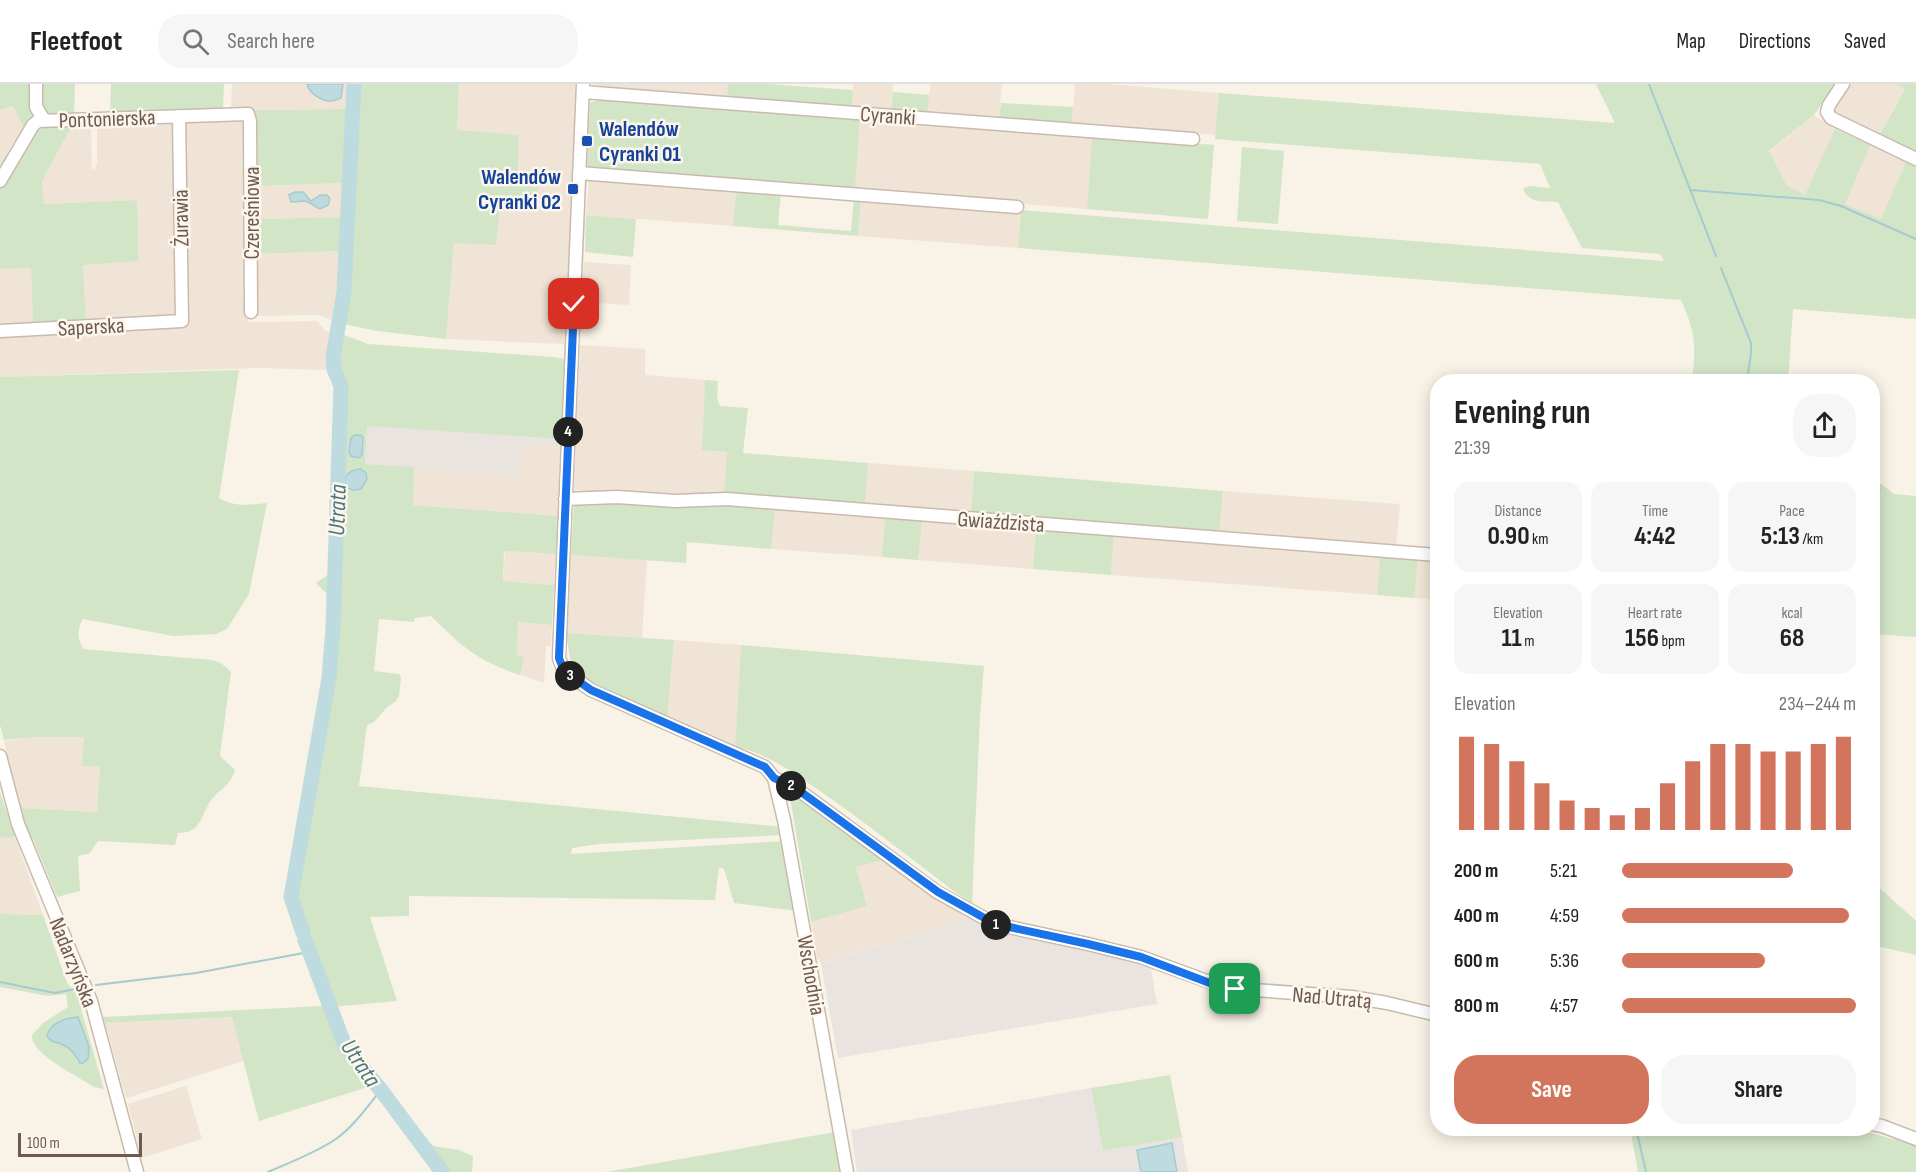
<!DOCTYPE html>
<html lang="en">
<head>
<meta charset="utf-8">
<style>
  :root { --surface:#fff; --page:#f6f6f6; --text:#222; --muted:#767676; --line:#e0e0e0; --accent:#d3755c }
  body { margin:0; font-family:"Sofia Sans Condensed",sans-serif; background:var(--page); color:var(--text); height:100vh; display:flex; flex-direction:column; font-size:22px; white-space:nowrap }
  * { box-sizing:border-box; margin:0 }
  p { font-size:20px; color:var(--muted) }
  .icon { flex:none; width:33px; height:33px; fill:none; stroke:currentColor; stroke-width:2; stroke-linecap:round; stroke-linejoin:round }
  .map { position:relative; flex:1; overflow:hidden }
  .details { position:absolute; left:1430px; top:290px; width:450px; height:762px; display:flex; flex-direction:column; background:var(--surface); border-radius:24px; box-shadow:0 3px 15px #0003 }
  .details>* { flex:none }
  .scale { position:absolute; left:18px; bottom:15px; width:124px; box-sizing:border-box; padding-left:6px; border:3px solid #6f5a4f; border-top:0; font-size:16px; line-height:21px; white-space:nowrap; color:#6f5a4f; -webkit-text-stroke:4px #fcf6ec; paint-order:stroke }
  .pin { position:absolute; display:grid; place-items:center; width:51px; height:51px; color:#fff; margin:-26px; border-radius:12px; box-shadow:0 3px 9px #0006 }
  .km { position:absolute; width:30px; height:30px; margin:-15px; border-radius:50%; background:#222; color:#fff; font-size:16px; line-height:30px; text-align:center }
  .round { display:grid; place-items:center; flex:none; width:63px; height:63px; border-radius:24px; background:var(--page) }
  .head { display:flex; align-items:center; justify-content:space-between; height:102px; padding:0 24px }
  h1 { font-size:33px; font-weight:700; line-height:45px }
  .figures { display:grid; grid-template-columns:repeat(3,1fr); gap:9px; height:102px; padding:6px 24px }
  .figures div { display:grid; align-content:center; border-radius:15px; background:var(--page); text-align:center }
  .figures b { font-size:26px; font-weight:700 }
  .figures small { font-size:16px; font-weight:400 }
  .figures p { font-size:16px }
  .chart { height:168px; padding:12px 24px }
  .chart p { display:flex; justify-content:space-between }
  .chart svg { width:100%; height:108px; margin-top:6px; stroke:var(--accent); stroke-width:6 }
  .action { display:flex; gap:12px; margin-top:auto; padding:12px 24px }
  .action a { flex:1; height:69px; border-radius:24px; background:var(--accent); color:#fff; font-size:24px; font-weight:700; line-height:69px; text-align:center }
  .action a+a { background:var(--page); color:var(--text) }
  ul { padding:0 24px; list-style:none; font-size:20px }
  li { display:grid; grid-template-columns:96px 72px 1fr; align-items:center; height:45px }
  li i { height:15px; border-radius:8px; background:var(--accent) }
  header { display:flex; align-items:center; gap:36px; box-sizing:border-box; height:84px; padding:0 30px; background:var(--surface); border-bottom:2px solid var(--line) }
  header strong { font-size:28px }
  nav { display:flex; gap:33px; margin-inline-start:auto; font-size:21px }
  .search { width:420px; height:54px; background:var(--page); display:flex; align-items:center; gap:15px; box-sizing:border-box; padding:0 21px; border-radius:24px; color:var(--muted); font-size:22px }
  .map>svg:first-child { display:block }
  .residential { fill:#f0e4d6 }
  .industrial { fill:#eae4e0 }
  .green { fill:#d3e5c7 }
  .water { fill:#bedbe0; stroke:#a5cad0; stroke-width:1.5 }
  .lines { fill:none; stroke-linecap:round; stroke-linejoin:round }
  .stream { stroke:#a5cad0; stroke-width:2 }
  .river { stroke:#bedbe0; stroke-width:15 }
  .minor-casing { stroke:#c9baae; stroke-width:15 }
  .minor { stroke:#fff; stroke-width:12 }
  .route-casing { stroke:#fff; stroke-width:12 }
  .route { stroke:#1a73e8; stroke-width:8 }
  .transit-dot { fill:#1a4fb4; stroke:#fcf6ec; stroke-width:2 }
  .labels { text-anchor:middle; stroke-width:5; stroke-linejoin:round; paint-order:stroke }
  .street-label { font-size:22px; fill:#6f5a4f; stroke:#fcf6ec }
  .transit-label { font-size:22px; font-weight:bold; fill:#164399; stroke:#fcf6ec; text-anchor:start }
  .water-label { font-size:24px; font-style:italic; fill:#4c7780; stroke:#fcf6ec }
</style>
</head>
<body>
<header>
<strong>Fleetfoot</strong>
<div class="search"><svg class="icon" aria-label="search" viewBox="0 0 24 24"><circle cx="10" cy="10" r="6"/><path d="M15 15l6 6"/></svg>Search here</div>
<nav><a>Map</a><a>Directions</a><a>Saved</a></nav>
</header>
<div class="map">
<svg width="1916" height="1088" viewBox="0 0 1916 1088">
  <rect width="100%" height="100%" fill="#f9f2e6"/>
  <!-- residential -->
  <path class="residential" d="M232,0H349L348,25L231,26Z
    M459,0H575L573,94L564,260L446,255L454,159L500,125L522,113L538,91L518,88L519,51L457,47Z
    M595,0H728L727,13L602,3Z
    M853,0H893L891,26L852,23Z
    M930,0H1002L999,34L928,29Z
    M1075,0H1108L1219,9L1216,51L1072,40Z
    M1850,0H1896L1905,4L1879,52L1832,28Z
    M13,22L23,43L7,69L11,72L0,91V26Z
    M1814,31L1835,45L1806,111L1787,103L1769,68Z
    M246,34L248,238L317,237L326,247L334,249L329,279L330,286L259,284L0,293V251L184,243L182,40L185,36Z
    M860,34L1092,51L1087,125L855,107Z
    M170,36L174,40L176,229L174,233L86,236L83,180L137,116L44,120L42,97L73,40L88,39L91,43L92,85L94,86L97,79V42L99,39Z
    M1870,61L1906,78L1881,135L1844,120Z
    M589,94L736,105L733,142L586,131Z
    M345,99L343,133L253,135V102Z
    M861,115L1021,126L1018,164L858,152Z
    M342,167L336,238L319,231L257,232L254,230L253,170Z
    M584,178L631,181L629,221L581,218Z
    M31,183L33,239L0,241V185Z
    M580,261L645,265V291L705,296L702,366L727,368L724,411L689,415L573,406Z
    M519,360L561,363L558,432L412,421L414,383L517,391Z
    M868,379L974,387L971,430L865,422Z
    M1223,407L1400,420L1396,463L1219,450Z
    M775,425L885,434L882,473L771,465Z
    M922,437L1036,445L1033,485L918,476Z
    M1114,451L1380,472L1377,511L1111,491Z
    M505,467L556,470L554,501L503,497Z
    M571,471L647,476L642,554L566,549Z
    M1418,475L1437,476V516L1414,514Z
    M518,538L552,541L551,562H546L544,599L520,591L524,572H517Z
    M674,556L741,561L735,663L667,636Z
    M35,653H84L100,683L98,728L20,724L4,657Z
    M15,753L43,831L0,830V754Z
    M883,776L925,807L975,834L820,879L819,875H817L811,838L867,822L856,783Z
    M232,933L244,977L126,1014L105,939Z
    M186,1002L202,1055L142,1074L128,1020Z"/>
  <!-- industrial -->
  <path class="industrial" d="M367,341L561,355V363L519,360L518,391L365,380Z
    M975,834L992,846L1061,857L1150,880L1157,920L838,974L821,879Z
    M1091,1004L1103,1067L1182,1053L1188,1088H857L851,1046Z"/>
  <!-- green -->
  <path class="green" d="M0,0H31L32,34L23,43L13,22L0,26Z
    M41,0H75L74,31L49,32L40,24Z
    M111,0H224L223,26L110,30Z
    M349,0H459L457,46L519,51L518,88L539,91L537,114L522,113L520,127L500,125L496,161L454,159L446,255L377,247L344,240L342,250L368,260L553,273L564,275V283L561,355L367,342L365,380L414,383L413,421L558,432L556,470L504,467L503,497L554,501L552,541L518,538L517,571L524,572L520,591C478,577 462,563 431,532L415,534L414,538L379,535L374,587L399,590L401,593L399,613L395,618L387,623L374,638L367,641L359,702L782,743L783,751L599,760L572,764L571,770L784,757L796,827L734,819L724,785L719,783L715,816L409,812V832L370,833L397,917L332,923L349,959L433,1062L459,1066L473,1072L472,1088H438L414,1055L368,1003L259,1037L232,933L105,939L103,933L322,922L288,813L324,594L329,527L326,509L316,499L329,490L337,309L329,279L336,238L342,167L253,170V135L343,133L345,99L253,102L252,26L347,25Z
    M728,0H767L853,6L852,23L727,13Z
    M1596,0H1836L1814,31L1769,67L1787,102L1805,111L1835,45L1870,61L1845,120L1881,135L1906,78L1916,82V235L1793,225L1788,297H1692C1696,260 1696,250 1681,216L1018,164L1021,126L1664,177L1660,170L1582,164L1558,118C1544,117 1529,120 1523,105L1530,102L1550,104L1540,80L1215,55L1219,9L1615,39Z
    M1896,0H1916V69L1879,52L1905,5Z
    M893,8L929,11L928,29L891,26Z
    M612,15L860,34L855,107L591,86L587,84L590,19L598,16Z
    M1001,19L1073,23L1072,40L999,34Z
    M73,40L42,97L44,120L137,116L138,177L83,181L86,236L33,239L31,184L0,185V104L38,41Z
    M1092,51L1214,61L1208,135L1087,125Z
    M1242,63L1284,67L1278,140L1237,137Z
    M736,105L781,108L778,141L851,147L854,114L861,115L858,152L733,142Z
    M586,131L636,135L633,173L585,168Z
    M239,286L219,414C233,423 251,421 267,419L249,510L227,545L216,550L173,552L83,535C77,545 77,554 83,565L212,576L221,579L231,588L220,672L235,686C231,701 221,704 212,715C200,730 203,749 178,749L175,761L98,757L90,769L78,772L80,807L57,813L33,755H27L20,724L97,728L100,683L82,682L84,653H35L4,656L0,641V293Z
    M705,296L718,297L717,314L720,322L748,324L743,369L868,379L865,422L724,411L727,368L702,366Z
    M974,387L1223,407L1219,450L971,430Z
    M1872,393L1894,410L1916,412V553L1872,550Z
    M593,416L737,421L775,425L771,465L687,458L686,479L571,471L574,420Z
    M885,434L922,437L918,476L882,473Z
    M1036,445L1114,451L1111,491L1033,485Z
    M1380,472L1418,475L1414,514L1377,511Z
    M566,549L674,556L667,636L632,617L577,591L570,574Z
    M741,561L984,582L980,630L972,819L955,808C909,773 864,737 817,705C792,688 765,668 735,663Z
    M0,708L15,753L0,754Z
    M794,709L883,776L856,783L867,822L811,838L790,713Z
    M1872,797L1916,837V871L1872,861Z
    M0,830L43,831L67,899L77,911L104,1005L94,1003C79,993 29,969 32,951L43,939L68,923L66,910L48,912L0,903Z
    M1170,991L1182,1053L1103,1067L1091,1004Z
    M1630,1044H1854L1892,1055L1916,1059V1088H1638Z
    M835,1048L842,1088H606Z"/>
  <!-- water -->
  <path class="water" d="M307,0H343L341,14C338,15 335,17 331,17C321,17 309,9 307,0Z
    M295,108H303L311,117L320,111H327L330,115L328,121L320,125L306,117L291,118L289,111Z
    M355,351H361L363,354L362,371L358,374L351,372L349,368L351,354Z
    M361,385L366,389L367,395L361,405L354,406L345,403C343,390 350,386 361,385Z
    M78,933L89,963L88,975L83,979H80C75,970 70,963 61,960C54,957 52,959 47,952C50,939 65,934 78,933Z
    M1172,1059L1177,1088H1141L1137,1066Z"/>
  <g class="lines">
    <!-- stream -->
    <path class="stream" d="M1649,0L1716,172
      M1690,106L1819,116L1841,122L1916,155
      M1721,184L1751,259V269L1747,297
      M0,898L55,909L75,905
      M96,901L196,889L309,868
      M1636,1044L1646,1088
      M268,1088C291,1078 315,1069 336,1055C354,1042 367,1023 381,1006"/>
    <!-- river -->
    <path class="river" d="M303,849L291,813L329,594L333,545L341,302L334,285L333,273L344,208L354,0
      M305,856L345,962L381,1006L442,1088"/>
    <!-- minor casing -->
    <g class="minor-casing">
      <path id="minor" d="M36,0V23L44,36
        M583,0L559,574L564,587L591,606L765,683L774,694L797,705L937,808L995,840L1088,860L1141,873L1226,904L1352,913L1387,919L1437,931
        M1843,0L1829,21L1827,28L1831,34L1916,75
        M583,8L1193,55
        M579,89L1017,123
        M0,97L33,41L38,37L248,30L250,37L251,228
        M0,247L182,237L179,32
        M565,415L617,413L675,417L727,415L1437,471
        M0,672L18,740L91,917L137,1088
        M774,694L784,736L847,1088
        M1872,1040L1882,1042L1916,1055"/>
    </g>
    <!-- minor -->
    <use href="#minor" class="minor"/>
  </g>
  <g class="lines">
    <!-- route casing -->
    <g class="route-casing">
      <path id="route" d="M574,220L559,574L564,587L591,606L765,683L774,694L797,705L938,808L995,840L1088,860L1141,873L1215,901L1235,905"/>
    </g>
    <!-- route -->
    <use href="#route" class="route"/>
  </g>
  <!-- markers -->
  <g class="transit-dot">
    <rect x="581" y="51" width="12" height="12" rx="3"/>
    <rect x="567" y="99" width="12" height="12" rx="3"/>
  </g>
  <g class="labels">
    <!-- street labels -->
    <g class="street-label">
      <text transform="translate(888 31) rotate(4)" y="8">Cyranki</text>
      <text transform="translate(107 34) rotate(-2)" y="8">Pontonierska</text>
      <text transform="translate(251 129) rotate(-90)" y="8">Czereśniowa</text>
      <text transform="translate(180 134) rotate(-91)" y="8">Żurawia</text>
      <text transform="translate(91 242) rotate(-3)" y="8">Saperska</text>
      <text transform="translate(1001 437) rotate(4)" y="8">Gwiaździsta</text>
      <text transform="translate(74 878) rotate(68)" y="8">Nadarzyńska</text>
      <text transform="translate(812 891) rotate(80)" y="8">Wschodnia</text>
      <text transform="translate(1332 913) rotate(5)" y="8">Nad Utratą</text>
    </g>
    <!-- transit labels -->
    <g class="transit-label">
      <text x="599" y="52">Walendów<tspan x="599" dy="25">Cyranki 01</tspan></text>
      <text x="561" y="100" text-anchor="end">Walendów<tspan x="561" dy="25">Cyranki 02</tspan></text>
    </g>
    <!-- water labels -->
    <g class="water-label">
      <text transform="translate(337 426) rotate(-88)" y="8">Utrata</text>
      <text transform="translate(361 979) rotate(56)" y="8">Utrata</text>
    </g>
  </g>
</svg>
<div class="scale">100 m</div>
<div class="pin" style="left:1235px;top:905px;background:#1e9e55"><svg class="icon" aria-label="arrive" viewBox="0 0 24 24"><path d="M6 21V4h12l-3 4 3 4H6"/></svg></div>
<div class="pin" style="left:574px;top:220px;background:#d93025"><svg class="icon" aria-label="check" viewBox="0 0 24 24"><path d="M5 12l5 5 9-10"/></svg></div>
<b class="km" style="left:996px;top:841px">1</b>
<b class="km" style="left:791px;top:702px">2</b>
<b class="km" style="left:570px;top:592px">3</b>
<b class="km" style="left:568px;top:348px">4</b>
<section class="details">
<div class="head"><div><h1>Evening run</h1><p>21:39</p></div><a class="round"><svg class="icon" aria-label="share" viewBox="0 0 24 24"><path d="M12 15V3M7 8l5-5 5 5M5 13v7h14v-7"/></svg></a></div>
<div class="figures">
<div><p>Distance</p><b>0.90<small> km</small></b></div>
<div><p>Time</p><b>4:42</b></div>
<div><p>Pace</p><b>5:13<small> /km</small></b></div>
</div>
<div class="figures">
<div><p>Elevation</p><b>11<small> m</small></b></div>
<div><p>Heart rate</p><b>156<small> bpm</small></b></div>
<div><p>kcal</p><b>68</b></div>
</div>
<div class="chart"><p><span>Elevation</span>234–244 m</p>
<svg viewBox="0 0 160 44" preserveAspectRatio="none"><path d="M5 44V6M15 44V9M25 44V16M35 44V25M45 44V32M55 44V35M65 44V38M75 44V35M85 44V25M95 44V16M105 44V9M115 44V9M125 44V12M135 44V12M145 44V9M155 44V6"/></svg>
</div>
<ul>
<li><b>200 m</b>5:21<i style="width:73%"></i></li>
<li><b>400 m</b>4:59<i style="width:97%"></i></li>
<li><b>600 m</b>5:36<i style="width:61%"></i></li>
<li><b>800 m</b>4:57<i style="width:100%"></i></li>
</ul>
<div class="action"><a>Save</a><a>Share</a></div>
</section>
</div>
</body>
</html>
